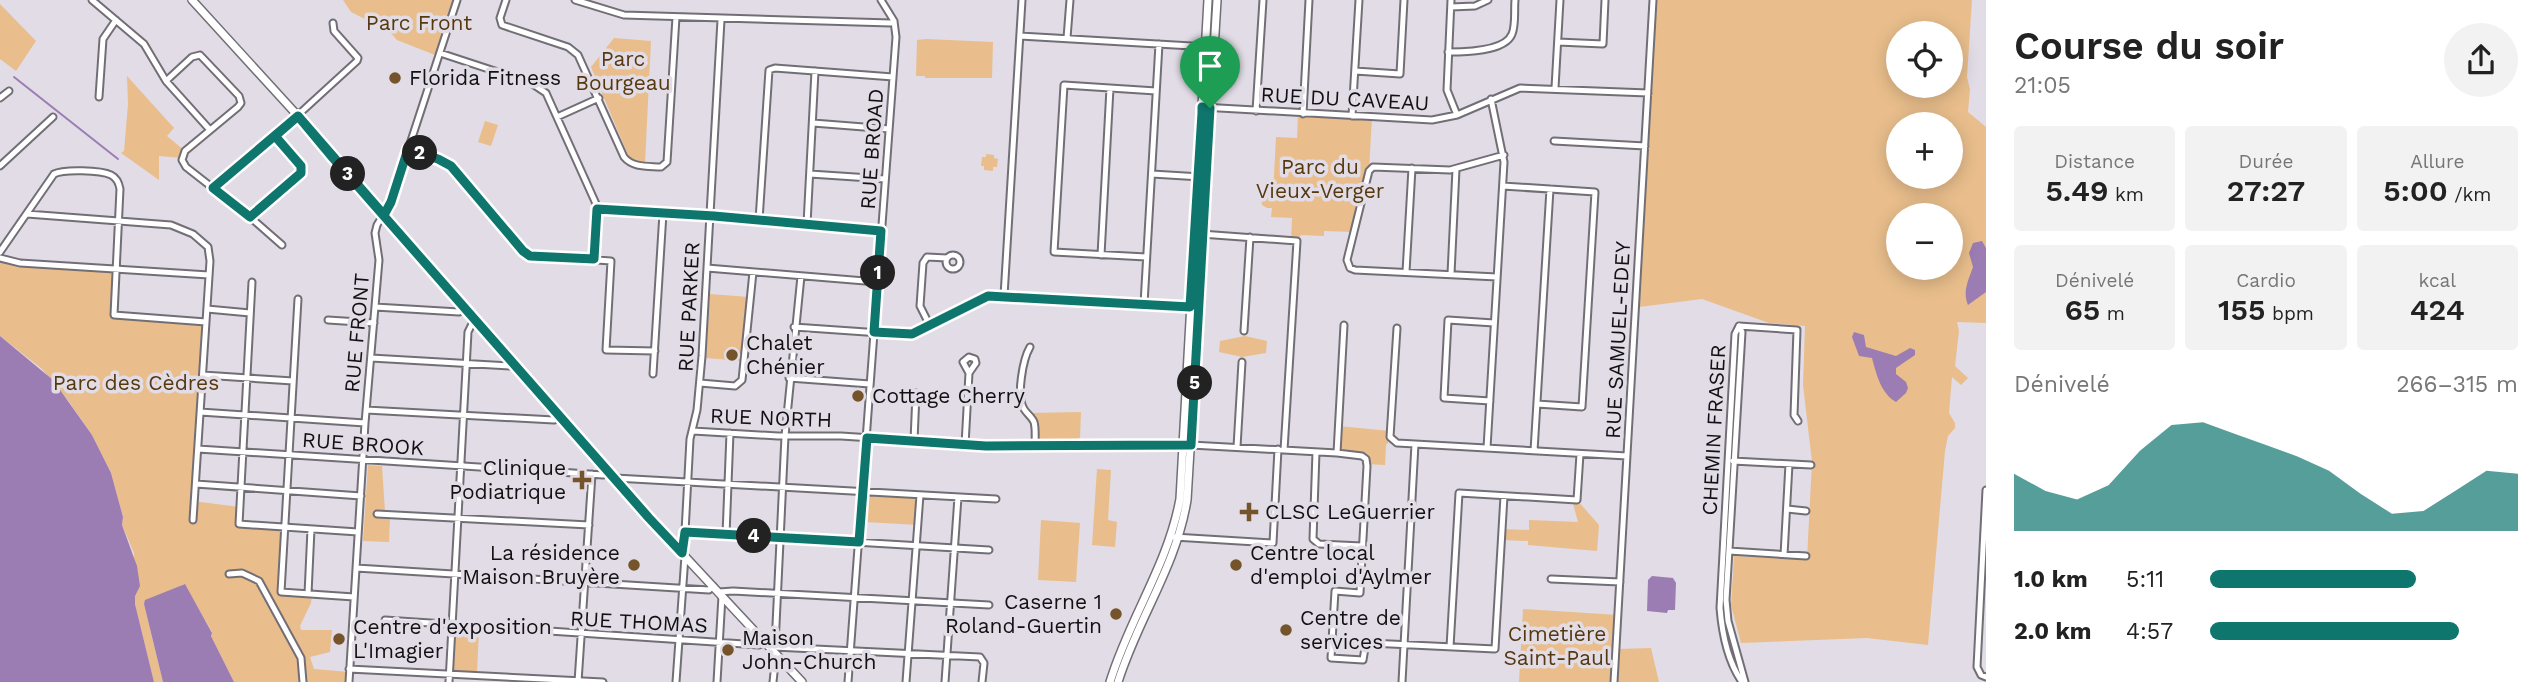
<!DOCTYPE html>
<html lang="fr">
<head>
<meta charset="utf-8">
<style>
  :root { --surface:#fff; --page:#f2f2f2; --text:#222; --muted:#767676; --accent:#0f766e }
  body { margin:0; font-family:"Work Sans",sans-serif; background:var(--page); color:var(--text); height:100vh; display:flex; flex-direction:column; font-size:26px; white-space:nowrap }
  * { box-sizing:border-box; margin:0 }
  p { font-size:23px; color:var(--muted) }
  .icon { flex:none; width:38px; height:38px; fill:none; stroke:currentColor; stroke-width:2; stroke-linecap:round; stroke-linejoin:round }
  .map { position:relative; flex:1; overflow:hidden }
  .details { display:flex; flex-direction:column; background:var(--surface); width:560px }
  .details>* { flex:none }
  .fabs { position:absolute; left:1886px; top:21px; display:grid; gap:14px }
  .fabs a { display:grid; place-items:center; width:77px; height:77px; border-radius:50%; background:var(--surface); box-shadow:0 4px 18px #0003; font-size:35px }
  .pin { position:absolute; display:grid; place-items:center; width:60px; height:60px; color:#fff; margin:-72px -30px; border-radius:50% 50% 50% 0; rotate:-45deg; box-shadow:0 0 7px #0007 }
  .pin .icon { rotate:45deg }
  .km { position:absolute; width:35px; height:35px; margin:-18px; border-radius:50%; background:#222; color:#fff; font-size:19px; line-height:35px; text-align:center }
  .round { display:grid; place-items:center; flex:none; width:74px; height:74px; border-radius:37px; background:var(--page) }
  .headline { display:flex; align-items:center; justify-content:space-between; height:119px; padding:0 28px }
  h1 { font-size:38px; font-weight:600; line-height:52px }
  .metrics { display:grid; grid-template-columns:repeat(3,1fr); gap:10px; height:119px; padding:7px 28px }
  .metrics div { display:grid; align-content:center; border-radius:7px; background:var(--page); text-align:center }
  .metrics b { font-size:30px; font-weight:600 }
  .metrics small { font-size:19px; font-weight:400 }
  .metrics p { font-size:19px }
  .chart { height:196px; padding:14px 28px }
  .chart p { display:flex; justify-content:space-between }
  .chart svg { width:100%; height:126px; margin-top:7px; fill:var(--accent); opacity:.7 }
  ul { padding:0 28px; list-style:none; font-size:23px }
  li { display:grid; grid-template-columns:112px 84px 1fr; align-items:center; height:52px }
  li i { height:18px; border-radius:9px; background:var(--accent) }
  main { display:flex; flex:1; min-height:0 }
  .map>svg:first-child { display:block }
  .green { fill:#e9be8c; fill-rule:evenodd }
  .water { fill:#9c7db3 }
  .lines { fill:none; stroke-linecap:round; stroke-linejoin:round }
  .stream { stroke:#9c7db3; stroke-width:2 }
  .minor-casing { stroke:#726e76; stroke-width:9 }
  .major-casing { stroke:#726e76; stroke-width:10 }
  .minor { stroke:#fff; stroke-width:5 }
  .major { stroke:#fff; stroke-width:7 }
  .route-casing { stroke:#fff; stroke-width:14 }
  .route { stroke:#0f766e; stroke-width:9 }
  .poi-dot { fill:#75542b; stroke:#e1dce5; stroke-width:2.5 }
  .labels { text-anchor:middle; stroke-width:7; stroke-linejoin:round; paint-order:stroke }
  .park-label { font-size:21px; fill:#56380f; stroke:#e1dce5 }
  .poi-label { font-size:21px; fill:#121013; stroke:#e1dce5; text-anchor:start }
  .street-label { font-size:21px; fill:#121013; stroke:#e1dce5 }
</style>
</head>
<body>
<main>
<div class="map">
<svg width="1986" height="682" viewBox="0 0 1986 682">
  <rect width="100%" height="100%" fill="#e1dce5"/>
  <!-- green -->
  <path class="green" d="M343,0H453L435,55L397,40L389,31L351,12Z
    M1656,0H1972L1967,77L1970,89L1968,112L1986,127V323L1957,322L1959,331L1955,366L1968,378L1961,385L1952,377L1949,413L1955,423V428L1948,436L1945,451L1928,645L1867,638L1741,643L1731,605L1734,556L1807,559L1812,462L1803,385L1805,326L1769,323L1702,299L1639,307ZM1899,33H1951V86H1899ZM1899,124H1951V177H1899ZM1899,215H1951V268H1899Z
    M0,4L36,41L16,71L0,59Z
    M614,38L651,41L645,163L634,162L628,155L591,67Z
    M926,39L993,42L992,78H925V76H916L917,40Z
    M127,76L174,128L167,136L185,151L182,158L159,156V180L121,153L124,151L128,104Z
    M1298,114L1372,117L1369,171L1354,232L1324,231V236L1301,235L1297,241H1291L1292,218L1271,217L1272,208H1267L1262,205L1261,198L1264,195H1273L1276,137L1297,138Z
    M485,121L498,125L491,146L478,142Z
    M986,154L994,155V158L998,159L997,167H993V171L984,170V166H981L982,157H986Z
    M0,258L4,260L115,269L113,312L206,322L193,501L239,507V524L285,527L281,592L312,594L311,603L300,626L301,630H332L330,652L310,657L314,669L349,672V682H234L211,636L212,632L184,584L144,604L163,682H154L135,604L134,553L122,525L123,517L111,473L92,435L67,399L42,369L0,336Z
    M710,294L749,297L743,361L706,358Z
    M1245,336L1267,341L1266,353L1242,357L1219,352L1220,341Z
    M1081,412L1080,438C1069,442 1047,444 1037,438L1030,413Z
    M1338,426L1390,431L1391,439L1386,445L1385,465L1367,464L1366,459L1337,453Z
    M368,465L382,466L385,511L390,517L389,542L363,541Z
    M1097,469L1111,470L1108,520L1117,522L1115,547L1092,545Z
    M866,495L920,498L918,525L865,522Z
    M1572,500H1577L1599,525L1597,551L1528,545V541L1502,540V529L1529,530V520L1578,522Z
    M1041,520L1080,523L1076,582L1038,580Z
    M1523,609L1618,615L1614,682H1519Z
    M457,628L479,630L477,672L453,671L454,631Z
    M1651,648L1659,682H1616L1618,649Z"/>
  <!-- water -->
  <path class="water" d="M1982,241L1986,248V292L1968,305C1962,291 1969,279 1973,267L1969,253L1973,243Z
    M1854,332L1864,335L1866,347L1896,356L1910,348L1915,350V355L1896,368V374L1906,382L1908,388L1906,393L1896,402C1881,394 1876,373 1872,358L1859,356L1852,337Z
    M0,336L53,380L92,435L111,473L123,517L122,525L137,566L140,586L135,596V604L154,682H0Z
    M1652,576L1673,578L1676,583L1675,610H1668L1667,613L1647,611L1648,580Z
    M185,584L212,633L211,636L234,682H163L144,604L145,600Z"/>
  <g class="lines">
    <!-- stream -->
    <path class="stream" d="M14,77L118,159"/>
    <!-- minor casing -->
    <g class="minor-casing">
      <path id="minor" d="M92,0L144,44L166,81L210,130
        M506,0L500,18L502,25L568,47L578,55L624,157C633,168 648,166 661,167L667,162L676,17
        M575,0L624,15L891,23L894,21
        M1451,0L1447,90L1457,115
        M1451,7L1475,6L1488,0
        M1020,36L1209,47
        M1067,38L1070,0
        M1558,42L1603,44L1605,0
        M1448,52C1463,52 1505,52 1512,34C1516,25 1514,10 1515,0
        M440,53L531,83L546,93L597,206L594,259
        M1355,71L1400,74L1404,0
        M166,81L192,57L200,55L239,96L241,103L238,107L185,151L182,160L186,167L250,217L282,245
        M1555,88L1560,0
        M99,97L103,39L116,20
        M0,98L9,91
        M1202,107L1432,120L1457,115L1520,88L1648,93
        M1256,111L1263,0
        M1303,114L1309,0
        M1352,116L1359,0
        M557,117L599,98
        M813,123L889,129
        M1554,141L1645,146
        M408,149L438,159L451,166L527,255L611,261L606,350L655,351
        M0,166L53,117
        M810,174L885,179
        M1152,174L1201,177
        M1503,186L1595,192L1582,407L1537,404
        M213,188L275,136L357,61L358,58L334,31L333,23
        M598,209L710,216L881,231
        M27,214L171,225L193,234L208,247L210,261L193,520
        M250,217L299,176L302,171L299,163L275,136
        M759,220L769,70L775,68L893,77
        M807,224L815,71
        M1201,234L1297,241L1284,450
        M0,252L54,174C63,169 101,170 111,175C117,178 119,183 120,189L114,315L206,322
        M946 262a7 7 0 1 1 14 0a7 7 0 1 1-14 0Z
        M1101,255L1110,88
        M1146,257L1054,252L1064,85L1156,91
        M0,258L20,263L209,275
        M707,268L877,282
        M1406,272L1412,168
        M1451,274L1456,169
        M1497,277L1355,270L1350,268L1347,260L1369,171L1373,167L1450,170L1504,155
        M252,282L239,524L358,532
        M1004,296L1022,0
        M298,299L281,592L354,597
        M1144,304L1159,44
        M375,307L459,312L467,309
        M207,309L250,313
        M328,320L374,323
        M929,324L920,306L923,263L927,257L947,258
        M1739,326L1735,334L1720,608C1722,633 1728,662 1742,682
        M1739,326L1742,332L1726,600L1728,621L1745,682
        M1739,326L1797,330L1794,415L1798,421
        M794,327L909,335L978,299L993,296L1198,308
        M1397,328L1390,437L1397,443L1415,444
        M1244,331L1250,237
        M1030,347C1023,359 1016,396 1024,409C1027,414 1032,417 1034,422C1036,429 1035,439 1035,445
        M371,358L510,366L514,364
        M653,374L663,213
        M203,375L293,381
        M789,378L870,384
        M700,383L735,386L742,380L753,272
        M1490,401L1444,398L1448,320L1494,323
        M366,410L554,420L561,417
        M200,412L365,423
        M693,431L778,436H841L980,445H1191L1337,453L1362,456L1366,459L1367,466L1360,593L1335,591L1331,658L1363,660L1365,648L1370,643L1495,649L1504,496
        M914,441L916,393
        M965,445L969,373L976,363L975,359L969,357L963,362L969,373
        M1237,447L1242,362
        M1487,448L1504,162L1491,99
        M198,449L589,474L603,475L610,472
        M1534,451L1550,189
        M1316,452L1313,539L1319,544L1362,546
        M1337,453L1344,325
        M1733,461L1811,465
        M615,478L996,499
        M196,484L361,496
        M1986,490L1977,667L1981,675L1986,677
        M1787,509L1806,511
        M377,514L589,525
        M685,532L989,550
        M726,535L730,433
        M1174,537L1273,543L1278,449
        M1729,551L1806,556
        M682,553L685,532L690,439L697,410L702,356L721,20
        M1784,555L1789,464
        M356,568L709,590L713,586
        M229,574L242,573L259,581L301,658L303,682
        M1551,579L1620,582
        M719,592L733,591L989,605
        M308,594L311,529
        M385,620L759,645L765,643
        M775,646L785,436L801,276
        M774,647L980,657L984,663L982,682
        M1450,647L1459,493L1577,500L1580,454
        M349,669L603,682
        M349,682L365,423L379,260L375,233L377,225L391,202L457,0
        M449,682L468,332L475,318
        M578,682L592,474
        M676,682L685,556
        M717,682L722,596
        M773,682L776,654
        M848,682L896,37L894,21L881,0
        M906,682L920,495
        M945,682L958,497
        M1402,682L1415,444L1627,456
        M1614,682L1653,0"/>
    </g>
    <!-- major casing -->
    <g class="major-casing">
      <path id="major" d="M192,0L298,116L649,518L802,682
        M1110,682C1129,619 1168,565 1180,499L1208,0
        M1118,682C1138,618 1176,567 1187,500L1217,0"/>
    </g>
    <!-- minor -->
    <use href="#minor" class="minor"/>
    <!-- major -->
    <use href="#major" class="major"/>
  </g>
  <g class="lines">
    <!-- route casing -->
    <g class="route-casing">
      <path id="route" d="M1210,108L1206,178L1198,177L1190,307L988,296L912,334L874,332L881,231L714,216L597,209L594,259L530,256L523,251L451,166L438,159L408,149L391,202L384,215L298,116L213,188L250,217L301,173V166L275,136L298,116L333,158L649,518L682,553L685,532L859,542L867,438L986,446L1191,445L1206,178L1198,177L1202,113V107L1210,108"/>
    </g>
    <!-- route -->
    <use href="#route" class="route"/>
  </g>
  <!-- markers -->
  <g class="poi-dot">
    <circle cx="395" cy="78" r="7"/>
    <circle cx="732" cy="355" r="7"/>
    <circle cx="858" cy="396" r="7"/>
    <path d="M578.5 469.5h7v7h7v7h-7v7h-7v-7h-7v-7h7z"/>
    <path d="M1245.5 501.5h7v7h7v7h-7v7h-7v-7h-7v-7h7z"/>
    <circle cx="634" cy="565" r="7"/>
    <circle cx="1236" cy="565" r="7"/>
    <circle cx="1116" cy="614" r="7"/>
    <circle cx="1286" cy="630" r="7"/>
    <circle cx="339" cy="639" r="7"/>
    <circle cx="728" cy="650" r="7"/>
  </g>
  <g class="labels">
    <!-- park labels -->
    <g class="park-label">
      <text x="419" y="30">Parc Front</text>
      <text x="623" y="66">Parc<tspan x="623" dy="24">Bourgeau</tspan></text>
      <text x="1320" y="174">Parc du<tspan x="1320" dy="24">Vieux-Verger</tspan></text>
      <text x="136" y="390">Parc des Cèdres</text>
      <text x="1557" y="641">Cimetière<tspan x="1557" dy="24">Saint-Paul</tspan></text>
    </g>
    <!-- poi labels -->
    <g class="poi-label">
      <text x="409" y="85">Florida Fitness</text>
      <text x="746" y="350">Chalet<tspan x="746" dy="24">Chénier</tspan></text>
      <text x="872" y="403">Cottage Cherry</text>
      <text x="566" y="475" text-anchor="end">Clinique<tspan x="566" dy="24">Podiatrique</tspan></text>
      <text x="1265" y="519">CLSC LeGuerrier</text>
      <text x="620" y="560" text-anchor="end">La résidence<tspan x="620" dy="24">Maison Bruyère</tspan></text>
      <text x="1250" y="560">Centre local<tspan x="1250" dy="24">d'emploi d'Aylmer</tspan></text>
      <text x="1102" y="609" text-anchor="end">Caserne 1<tspan x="1102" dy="24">Roland-Guertin</tspan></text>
      <text x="1300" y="625">Centre de<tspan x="1300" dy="24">services</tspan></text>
      <text x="353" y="634">Centre d'exposition<tspan x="353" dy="24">L'Imagier</tspan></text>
      <text x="742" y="645">Maison<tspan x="742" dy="24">John-Church</tspan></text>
    </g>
    <!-- street labels -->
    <g class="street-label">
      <text transform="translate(1345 99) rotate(3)" y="7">RUE DU CAVEAU</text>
      <text transform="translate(872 149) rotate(-86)" y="7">RUE BROAD</text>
      <text transform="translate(689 307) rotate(-87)" y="7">RUE PARKER</text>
      <text transform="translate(357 333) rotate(-85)" y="7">RUE FRONT</text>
      <text transform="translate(1618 340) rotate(-87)" y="7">RUE SAMUEL-EDEY</text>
      <text transform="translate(771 418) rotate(2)" y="7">RUE NORTH</text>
      <text transform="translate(1714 430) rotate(-87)" y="7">CHEMIN FRASER</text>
      <text transform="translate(363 444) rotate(4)" y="7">RUE BROOK</text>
      <text transform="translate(639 622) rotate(3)" y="7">RUE THOMAS</text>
    </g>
  </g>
</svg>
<div class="fabs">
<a><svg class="icon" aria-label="locate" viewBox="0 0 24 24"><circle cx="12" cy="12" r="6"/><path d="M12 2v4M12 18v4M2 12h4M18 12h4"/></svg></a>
<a>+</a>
<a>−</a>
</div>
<div class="pin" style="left:1210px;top:108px;background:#1e9e55"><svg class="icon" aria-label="arrive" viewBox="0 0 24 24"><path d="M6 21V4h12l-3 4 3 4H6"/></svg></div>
<b class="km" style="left:878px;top:273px">1</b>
<b class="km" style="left:420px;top:153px">2</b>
<b class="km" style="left:348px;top:174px">3</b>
<b class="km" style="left:754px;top:536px">4</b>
<b class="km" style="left:1195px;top:383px">5</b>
</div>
<section class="details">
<div class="headline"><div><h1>Course du soir</h1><p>21:05</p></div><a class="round"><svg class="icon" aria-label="share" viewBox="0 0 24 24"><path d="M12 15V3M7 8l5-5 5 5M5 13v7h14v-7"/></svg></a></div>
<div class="metrics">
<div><p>Distance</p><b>5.49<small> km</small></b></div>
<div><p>Durée</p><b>27:27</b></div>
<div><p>Allure</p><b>5:00<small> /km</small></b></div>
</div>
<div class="metrics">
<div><p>Dénivelé</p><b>65<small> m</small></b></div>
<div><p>Cardio</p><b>155<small> bpm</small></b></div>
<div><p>kcal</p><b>424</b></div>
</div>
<div class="chart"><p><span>Dénivelé</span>266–315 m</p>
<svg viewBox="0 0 160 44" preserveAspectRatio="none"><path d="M0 44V24L10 30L20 33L30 28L40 16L50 7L60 6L70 10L80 14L90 18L100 23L110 31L120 38L130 37L140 30L150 23L160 24V44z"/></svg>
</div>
<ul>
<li><b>1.0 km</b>5:11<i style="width:67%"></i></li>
<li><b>2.0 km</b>4:57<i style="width:81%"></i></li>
</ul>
</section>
</main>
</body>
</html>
